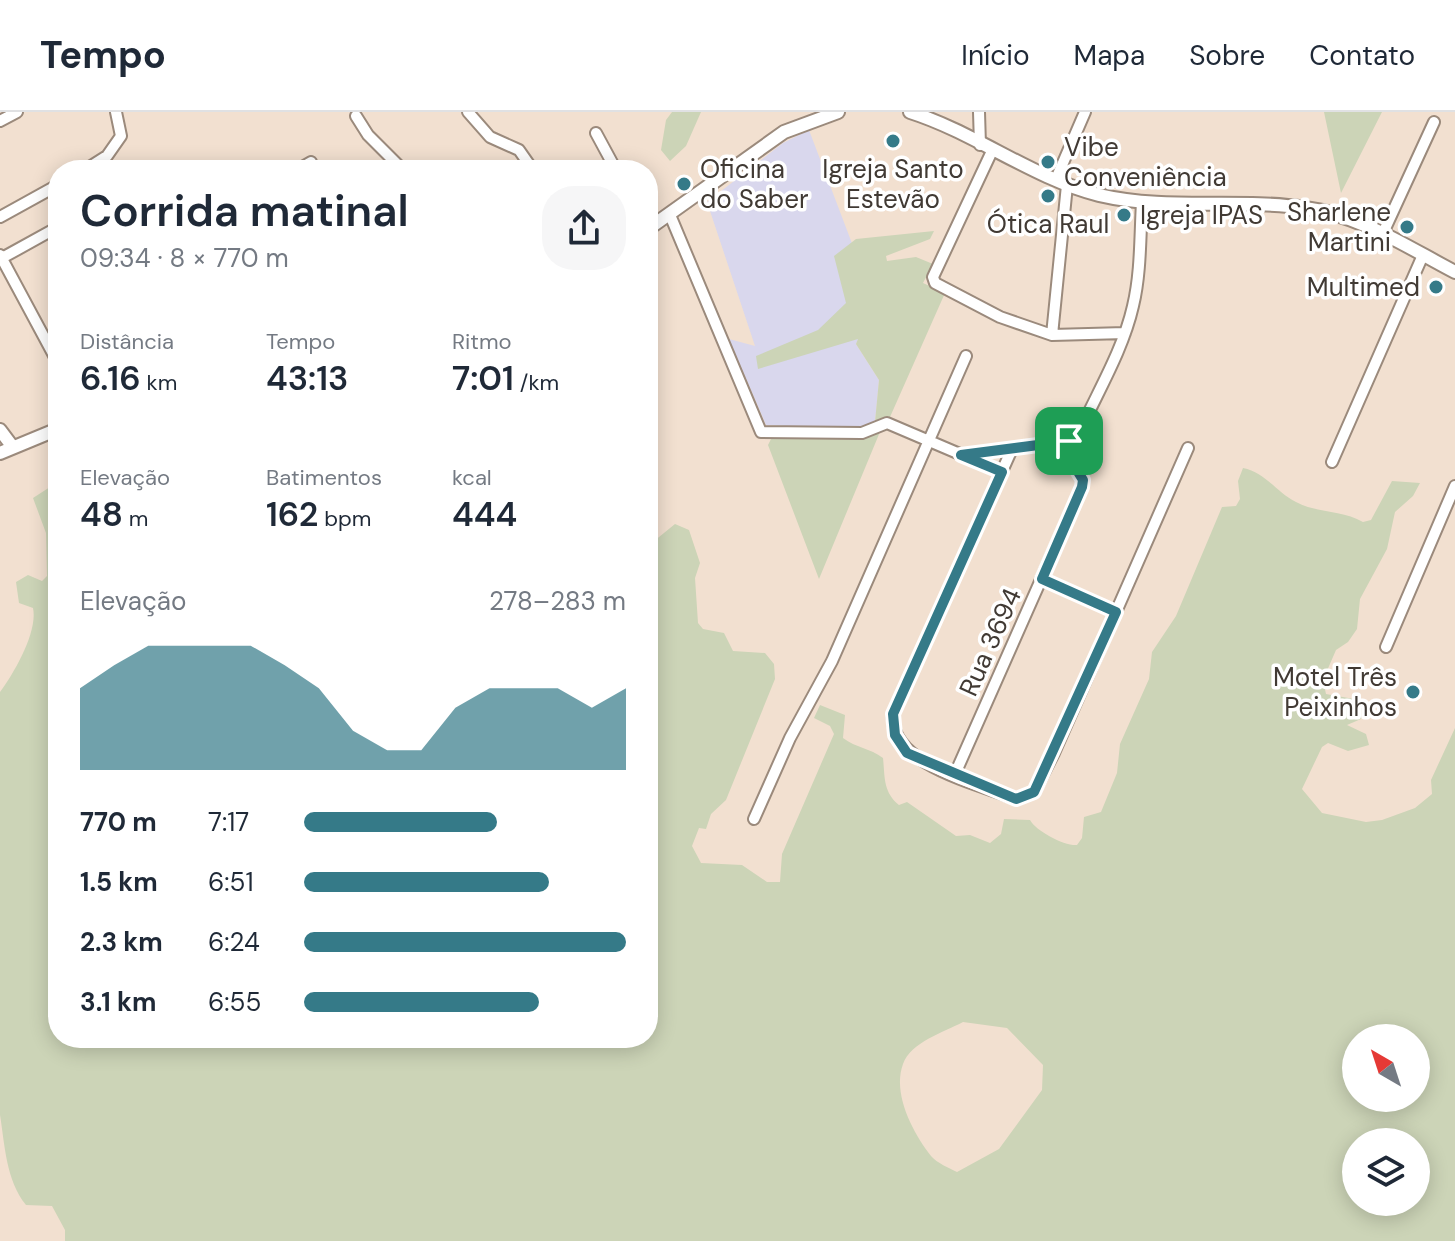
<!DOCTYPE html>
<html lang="pt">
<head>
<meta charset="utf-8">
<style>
  :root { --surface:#fff; --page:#f6f6f7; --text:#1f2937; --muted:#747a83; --line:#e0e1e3; --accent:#357a88 }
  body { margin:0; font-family:"DM Sans",sans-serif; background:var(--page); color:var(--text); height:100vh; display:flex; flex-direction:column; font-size:30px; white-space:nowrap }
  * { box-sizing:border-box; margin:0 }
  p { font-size:26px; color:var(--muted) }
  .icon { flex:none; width:44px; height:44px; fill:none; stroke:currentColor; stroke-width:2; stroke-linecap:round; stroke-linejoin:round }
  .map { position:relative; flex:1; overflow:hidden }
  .panel { position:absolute; left:48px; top:48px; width:610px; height:888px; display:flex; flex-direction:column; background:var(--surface); border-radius:32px; box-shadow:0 4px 20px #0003 }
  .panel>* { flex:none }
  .needle { width:52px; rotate:321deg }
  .tools { position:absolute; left:1342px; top:912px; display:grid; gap:16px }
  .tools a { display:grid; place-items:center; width:88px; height:88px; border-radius:50%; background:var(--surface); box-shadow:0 4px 20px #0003; font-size:40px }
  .pin { position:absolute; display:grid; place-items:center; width:68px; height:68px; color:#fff; margin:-34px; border-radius:16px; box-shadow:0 4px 12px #0006 }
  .round { display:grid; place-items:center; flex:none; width:84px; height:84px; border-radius:32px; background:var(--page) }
  .headline { display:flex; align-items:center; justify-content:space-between; height:136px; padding:0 32px }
  h1 { font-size:44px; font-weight:600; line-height:60px }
  .figures { display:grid; grid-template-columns:repeat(3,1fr); gap:12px; height:136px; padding:8px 32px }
  .figures div { display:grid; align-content:center }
  .figures b { font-size:34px; font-weight:600 }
  .figures small { font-size:22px; font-weight:400 }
  .figures p { font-size:22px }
  .chart { height:224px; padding:16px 32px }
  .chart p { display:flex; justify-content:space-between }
  .chart svg { width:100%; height:144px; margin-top:8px; fill:var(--accent); opacity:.7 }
  ul { padding:0 32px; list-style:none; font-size:26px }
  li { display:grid; grid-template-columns:128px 96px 1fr; align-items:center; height:60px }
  li i { height:20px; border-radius:10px; background:var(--accent) }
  header { display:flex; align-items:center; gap:48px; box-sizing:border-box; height:112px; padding:0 40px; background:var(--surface); border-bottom:2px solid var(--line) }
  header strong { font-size:38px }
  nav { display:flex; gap:44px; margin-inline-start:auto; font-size:28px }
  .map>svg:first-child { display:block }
  .education { fill:#d9d7ed }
  .green { fill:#ccd4b7; fill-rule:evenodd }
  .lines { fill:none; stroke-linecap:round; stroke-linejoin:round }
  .minor-casing { stroke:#9b8a7c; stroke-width:14 }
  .tertiary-casing { stroke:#9b8a7c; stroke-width:16 }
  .minor { stroke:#fff; stroke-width:10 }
  .tertiary { stroke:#fff; stroke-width:12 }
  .route-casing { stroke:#fff; stroke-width:16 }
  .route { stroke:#357a88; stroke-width:10 }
  .poi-dot { fill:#357a88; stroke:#fff; stroke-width:3 }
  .labels { text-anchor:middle; stroke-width:7; stroke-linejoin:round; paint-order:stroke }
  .poi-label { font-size:26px; fill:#413a34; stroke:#fff; text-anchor:start }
  .street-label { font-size:26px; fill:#413a34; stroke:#fff }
</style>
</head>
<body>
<header>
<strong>Tempo</strong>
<nav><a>Início</a><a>Mapa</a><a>Sobre</a><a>Contato</a></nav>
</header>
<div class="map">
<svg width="1455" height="1129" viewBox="0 0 1455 1129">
  <rect width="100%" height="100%" fill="#f2e0d0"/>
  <!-- education -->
  <path class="education" d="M809,18L875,192L856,232L879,268L875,310L861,318L766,313L729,227L755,234L707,90L783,31Z"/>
  <!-- green -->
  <path class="green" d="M672,0H701L686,34L670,49L661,38L666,8Z
    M1324,0H1382L1341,81Z
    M934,119L930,127L886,144L887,149L916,145L933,152L923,171L945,181L890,305L875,310L879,268L856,232L858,227L758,257L756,244L818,218L846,191L834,144L856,127Z
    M882,315L819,467L768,333L771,327L842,326L864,324Z
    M54,341H58V926H648V434L675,412L689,418L700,451L695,466L698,511L703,517L724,521L733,539L765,541L774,552L775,567L726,688L711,702L706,717L699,716L692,734L701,751L742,753L767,770H780L782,742L834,622L830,614L814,606L820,593L845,603L843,626C856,636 870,636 883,646C885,665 883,680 899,693L907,690L956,724L970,723L990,731L1001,722L1004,707L1030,708C1036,719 1064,734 1077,733L1082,726L1084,705L1101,700L1117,661L1120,632L1149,567L1152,540L1176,504L1222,395L1236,394L1240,387L1238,369L1243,356C1265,360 1276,380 1296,390C1316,401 1342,398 1363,410L1371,408L1392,369L1420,371L1413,384L1395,400L1387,437L1360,487L1357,517L1348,530L1336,538L1323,568L1326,582L1354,587L1362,594L1361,607L1347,613L1366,622L1369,633L1348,639L1328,631L1322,635L1302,677L1322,701L1366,710L1382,708L1415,696L1432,682L1431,668L1455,616V1129H65V1118L52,1094L26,1093C6,1068 5,1034 0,1003V580C15,560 38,519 33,496L19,491L16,470L28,463L42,469L47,464L46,421L33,386L50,375L48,346ZM963,910L1007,916L1043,953L1042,978L999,1037L957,1060C949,1056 937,1051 931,1044C913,1021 892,982 903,952C911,930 944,920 963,910ZM1356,926H1416V986H1356ZM1356,1030H1416V1090H1356Z"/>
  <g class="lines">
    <!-- minor casing -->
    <g class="minor-casing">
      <path id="minor" d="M468,0L490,25L519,38L533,58
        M979,0L980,33
        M356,4L368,23L403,58
        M0,9L17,0
        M596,21L616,58
        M992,39L933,165L935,171L1000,205L1052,223L1125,221
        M85,58L107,44L121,24L116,0
        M297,58L311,50
        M1056,67L1085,0
        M670,103L761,320L862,321L887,311L1002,360
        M0,105L58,73
        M1383,121L1434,10
        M0,143L58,251
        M2,146L58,115
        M1052,223L1067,73
        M1069,329L1080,319C1098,279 1123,238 1133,194C1141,161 1140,124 1142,90
        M1012,337L893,602C888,652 978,672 1016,687L1034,680L1054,641L1188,336
        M963,343L1069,329
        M1332,350L1423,143
        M1042,467L1116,500
        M1386,535L1455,374
        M955,662L1082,375L1083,368L1067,342L1069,329
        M754,707L790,626L832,549L966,244"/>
    </g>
    <!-- tertiary casing -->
    <g class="tertiary-casing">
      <path id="tertiary" d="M910,0C976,21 1032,66 1099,83C1167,99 1237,86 1305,96C1360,103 1407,135 1455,160
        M648,117L784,20L838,0
        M0,318L12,334
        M0,341L58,317"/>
    </g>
    <!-- minor -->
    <use href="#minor" class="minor"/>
    <!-- tertiary -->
    <use href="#tertiary" class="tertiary"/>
  </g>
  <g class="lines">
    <!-- route casing -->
    <g class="route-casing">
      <path id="route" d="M1069,329L1067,342L1083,368L1082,375L1042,467L1116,500L1034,680L1016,687L907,641L895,623L893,602L1002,360L961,343Z"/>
    </g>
    <!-- route -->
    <use href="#route" class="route"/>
  </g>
  <!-- markers -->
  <g class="poi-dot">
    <circle cx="893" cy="29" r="8"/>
    <circle cx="1048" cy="50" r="8"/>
    <circle cx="684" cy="72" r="8"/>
    <circle cx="1048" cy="84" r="8"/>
    <circle cx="1124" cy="103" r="8"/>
    <circle cx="1407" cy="115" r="8"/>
    <circle cx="1436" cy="175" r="8"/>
    <circle cx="1413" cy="580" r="8"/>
  </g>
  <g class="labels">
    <!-- poi labels -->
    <g class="poi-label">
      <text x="1064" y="44">Vibe<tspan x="1064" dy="30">Conveniência</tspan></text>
      <text x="700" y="66">Oficina<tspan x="700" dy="30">do Saber</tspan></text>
      <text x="893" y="66" text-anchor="middle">Igreja Santo<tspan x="893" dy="30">Estevão</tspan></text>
      <text x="1391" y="109" text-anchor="end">Sharlene<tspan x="1391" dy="30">Martini</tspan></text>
      <text x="1140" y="112">Igreja IPAS</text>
      <text x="1048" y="121" text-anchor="middle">Ótica Raul</text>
      <text x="1420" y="184" text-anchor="end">Multimed</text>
      <text x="1397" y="574" text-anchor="end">Motel Três<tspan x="1397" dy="30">Peixinhos</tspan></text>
    </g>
    <!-- street labels -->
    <g class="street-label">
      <text transform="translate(990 530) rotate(-66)" y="9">Rua 3694</text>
    </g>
  </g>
</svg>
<div class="tools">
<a><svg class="needle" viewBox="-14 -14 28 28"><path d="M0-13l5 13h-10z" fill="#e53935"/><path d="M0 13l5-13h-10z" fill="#747a83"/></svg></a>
<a><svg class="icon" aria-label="layers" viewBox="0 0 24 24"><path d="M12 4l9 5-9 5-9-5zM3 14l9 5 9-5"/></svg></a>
</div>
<div class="pin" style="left:1069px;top:329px;background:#1e9e55"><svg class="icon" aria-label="arrive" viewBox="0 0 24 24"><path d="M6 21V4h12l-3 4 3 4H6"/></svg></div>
<section class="panel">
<div class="headline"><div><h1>Corrida matinal</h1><p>09:34 · 8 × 770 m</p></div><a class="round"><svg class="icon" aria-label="share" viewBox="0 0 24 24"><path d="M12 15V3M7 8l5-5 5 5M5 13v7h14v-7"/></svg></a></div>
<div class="figures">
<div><p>Distância</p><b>6.16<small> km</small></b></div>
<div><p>Tempo</p><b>43:13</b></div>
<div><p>Ritmo</p><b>7:01<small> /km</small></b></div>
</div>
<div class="figures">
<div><p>Elevação</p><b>48<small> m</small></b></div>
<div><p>Batimentos</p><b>162<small> bpm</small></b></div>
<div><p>kcal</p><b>444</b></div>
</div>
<div class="chart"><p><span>Elevação</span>278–283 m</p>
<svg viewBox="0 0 160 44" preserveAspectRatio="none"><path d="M0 44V19L10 12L20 6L30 6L40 6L50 6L60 12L70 19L80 32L90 38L100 38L110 25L120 19L130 19L140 19L150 25L160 19V44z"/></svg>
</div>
<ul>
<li><b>770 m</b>7:17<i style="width:60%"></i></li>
<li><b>1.5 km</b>6:51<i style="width:76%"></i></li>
<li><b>2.3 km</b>6:24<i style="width:100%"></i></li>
<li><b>3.1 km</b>6:55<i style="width:73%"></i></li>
</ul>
</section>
</div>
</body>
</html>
